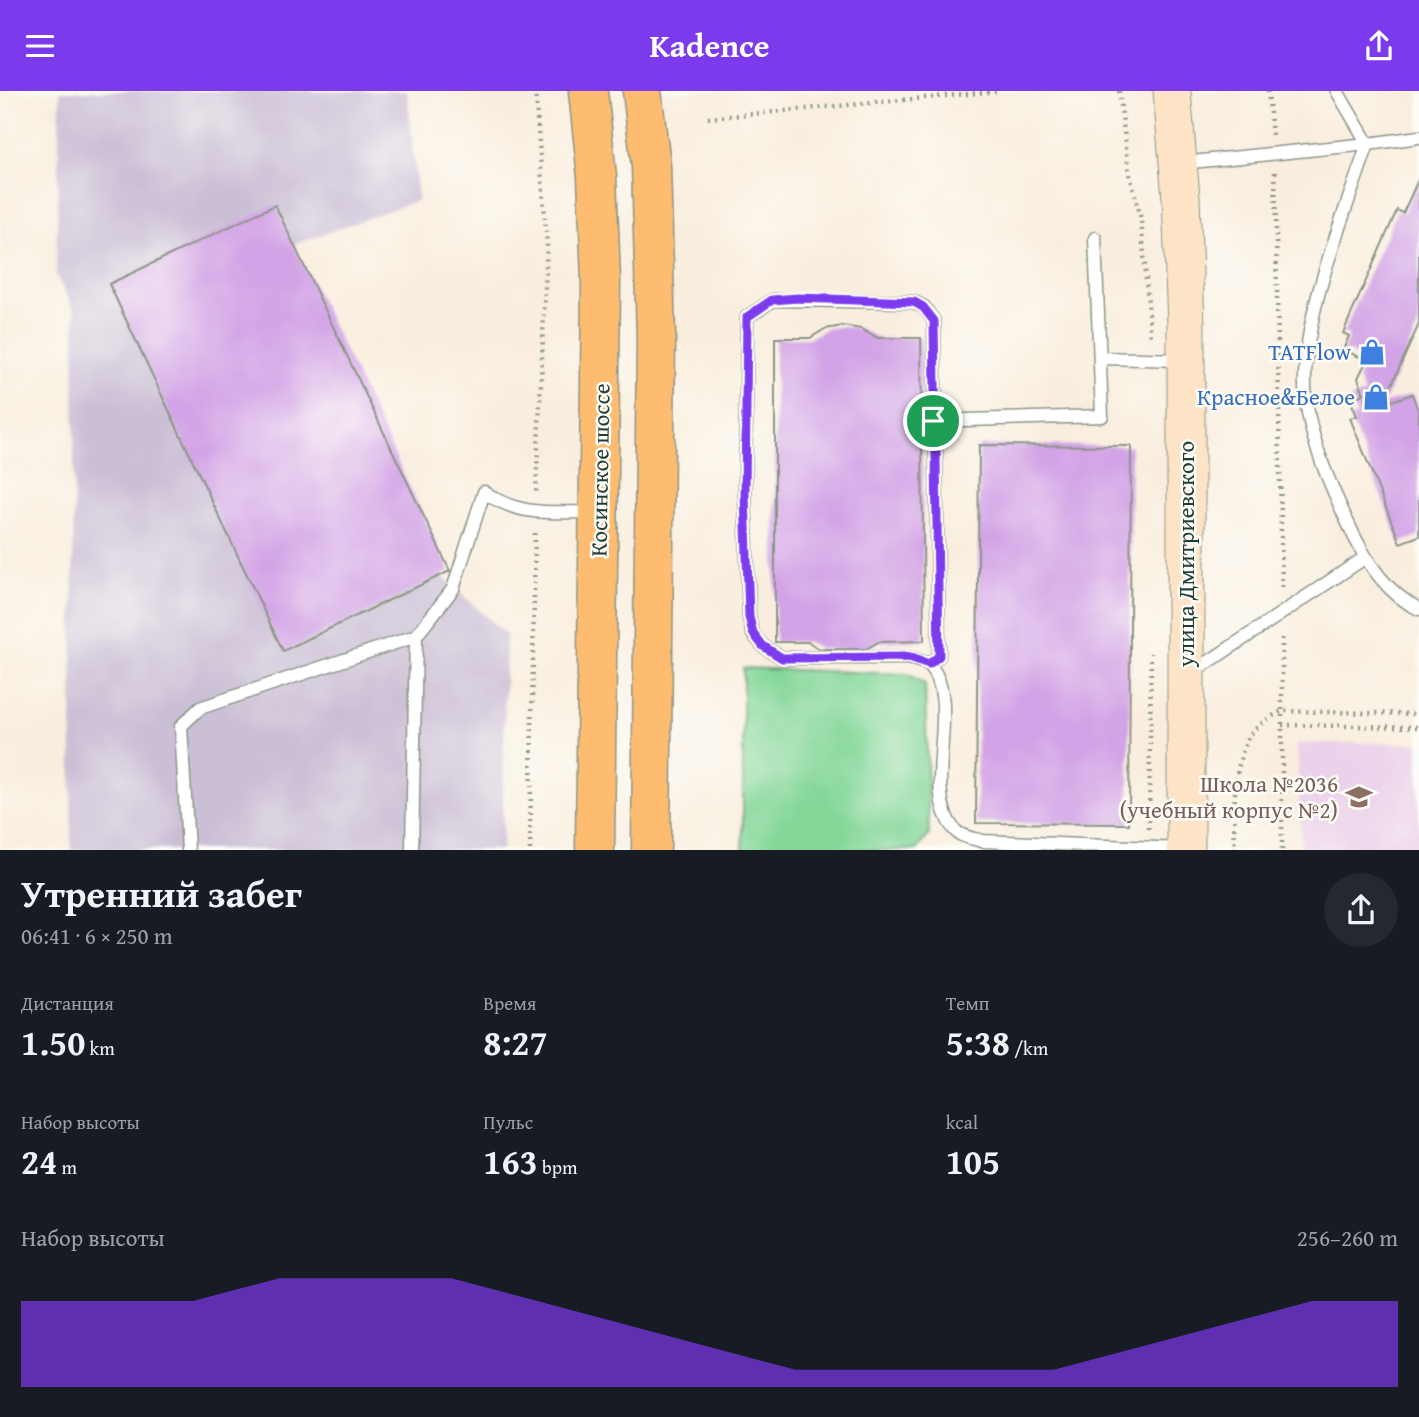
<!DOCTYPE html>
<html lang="ru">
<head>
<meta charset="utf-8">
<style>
  :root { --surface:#171b24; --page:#242831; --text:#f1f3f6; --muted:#9ea1a6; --accent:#7c3aed }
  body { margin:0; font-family:"Gentium Book Plus",serif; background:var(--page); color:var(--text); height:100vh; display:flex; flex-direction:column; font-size:26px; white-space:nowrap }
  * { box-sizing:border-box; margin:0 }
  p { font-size:23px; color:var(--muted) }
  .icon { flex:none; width:38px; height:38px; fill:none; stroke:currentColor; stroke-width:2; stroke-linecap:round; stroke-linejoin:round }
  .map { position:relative; height:759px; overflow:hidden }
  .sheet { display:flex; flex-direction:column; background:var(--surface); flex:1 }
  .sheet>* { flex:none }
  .pin { position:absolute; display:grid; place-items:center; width:60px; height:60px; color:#fff; margin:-30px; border:4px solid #fff; border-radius:50%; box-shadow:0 2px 7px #0007 }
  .round { display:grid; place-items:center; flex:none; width:74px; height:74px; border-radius:37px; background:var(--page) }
  .headline { display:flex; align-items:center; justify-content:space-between; height:119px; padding:0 21px }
  h1 { font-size:38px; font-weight:700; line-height:52px }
  .figures { display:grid; grid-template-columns:repeat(3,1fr); gap:10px; height:119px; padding:7px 21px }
  .figures div { display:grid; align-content:center }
  .figures b { font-size:35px; font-weight:700 }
  .figures small { font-size:19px; font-weight:400 }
  .figures p { font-size:19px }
  .chart { height:196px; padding:14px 21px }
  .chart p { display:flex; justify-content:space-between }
  .chart svg { width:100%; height:126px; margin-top:7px; fill:var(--accent); opacity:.7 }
  header { display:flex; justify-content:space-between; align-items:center; height:91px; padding:0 21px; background:var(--accent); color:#fff; font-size:32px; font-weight:700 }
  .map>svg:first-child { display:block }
  .built { fill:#ecd1ea }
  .industrial { fill:#cbbfd5 }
  .green { fill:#84d799; stroke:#528a66; stroke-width:2 }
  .building { fill:#d2a3e6 }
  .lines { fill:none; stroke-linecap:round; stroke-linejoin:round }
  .lane-casing { stroke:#8c9689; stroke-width:15 }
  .secondary-casing { stroke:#8c9689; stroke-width:39 }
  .highway-casing { stroke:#8c9689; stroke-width:41 }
  .path { stroke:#8c9689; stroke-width:4.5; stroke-dasharray:2 5; stroke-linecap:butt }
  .lane { stroke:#fff; stroke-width:12 }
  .secondary { stroke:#fee4c6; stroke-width:37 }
  .highway { stroke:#fdbc70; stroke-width:38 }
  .route-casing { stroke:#fff; stroke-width:14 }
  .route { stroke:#7c3aed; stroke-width:9 }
  .labels { text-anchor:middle; stroke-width:5; stroke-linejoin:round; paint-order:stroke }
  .shop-label { font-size:23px; fill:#366cbe; stroke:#fdfcf7; text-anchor:end }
  .street-label { font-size:23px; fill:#1f3d34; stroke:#fdfcf7 }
  .education-label { font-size:23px; fill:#785e54; stroke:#fdfcf7; text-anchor:end }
</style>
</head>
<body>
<header><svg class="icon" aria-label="menu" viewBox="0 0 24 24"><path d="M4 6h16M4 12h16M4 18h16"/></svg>Kadence<svg class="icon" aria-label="share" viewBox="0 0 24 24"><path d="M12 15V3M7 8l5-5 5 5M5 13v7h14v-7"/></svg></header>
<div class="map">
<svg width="1419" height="759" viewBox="0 0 1419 759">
  <rect width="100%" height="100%" fill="#fdfcf7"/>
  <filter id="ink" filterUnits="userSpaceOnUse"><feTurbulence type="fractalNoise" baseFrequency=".0143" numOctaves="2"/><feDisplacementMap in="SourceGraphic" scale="14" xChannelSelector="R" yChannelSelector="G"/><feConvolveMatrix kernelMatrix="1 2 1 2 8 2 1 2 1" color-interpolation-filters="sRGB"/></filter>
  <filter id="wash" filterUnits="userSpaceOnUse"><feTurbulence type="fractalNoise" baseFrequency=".00686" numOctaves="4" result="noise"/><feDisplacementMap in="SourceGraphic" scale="28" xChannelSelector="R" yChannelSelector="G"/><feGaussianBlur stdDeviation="1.57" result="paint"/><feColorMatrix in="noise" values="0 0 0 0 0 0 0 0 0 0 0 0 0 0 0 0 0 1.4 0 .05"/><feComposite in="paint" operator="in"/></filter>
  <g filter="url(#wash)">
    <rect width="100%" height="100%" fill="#f9eede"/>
    <!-- built -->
    <path class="built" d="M1297,652H1419V759H1301Z"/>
    <!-- industrial -->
    <path class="industrial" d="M60,0H407L418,109L284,157L439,482L506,544L502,759H71L75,220L56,184Z"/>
    <!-- green -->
    <path class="green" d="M743,577L907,583L925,593L929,744L917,759H743Z"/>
    <g id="blocks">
      <!-- building -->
      <path class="building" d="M1419,87V233L1383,313L1412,303L1419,322V445L1400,452L1350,327L1357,325L1350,308L1364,303L1358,287L1367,269L1343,259L1349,245L1343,242L1397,119L1403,122Z
        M275,114L450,480L283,560L109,193Z
        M843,235L861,238L878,247H921L924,550L878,551L866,558H820L808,551H775V247H810L825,238Z
        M979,354L1131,355L1129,733L976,732Z"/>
    </g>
  </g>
  <g filter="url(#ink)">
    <use href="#blocks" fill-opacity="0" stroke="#8c9689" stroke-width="2"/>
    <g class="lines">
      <!-- lane casing -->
      <g class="lane-casing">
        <path id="lane" d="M1337,0L1368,53L1419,46
          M1182,72L1368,53C1344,125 1297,236 1306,310C1312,353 1329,391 1347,430C1362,464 1384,502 1419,518
          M1101,267L1182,269
          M934,330L1102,325L1095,147
          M929,573L939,565L934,230L924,216L914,211L773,209L747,226L745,403L749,526L753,543L763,555L782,567H909L929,573C963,611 921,696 953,737C959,746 972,747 982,750L1182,758
          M1192,582L1366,466
          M188,759L181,635L200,617L416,545L453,498L484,401C519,426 552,421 594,421
          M412,759L416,545"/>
      </g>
      <!-- secondary casing -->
      <g class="secondary-casing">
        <path id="secondary" d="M1172,0L1181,107L1186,233V759"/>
      </g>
      <!-- highway casing -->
      <g class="highway-casing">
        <path id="highway" d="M588,0L597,86L601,189L595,759
          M642,0L651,75L656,245L651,759"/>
      </g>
      <!-- path -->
      <path class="path" d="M535,0L547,153L536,401
        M1119,0L1129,80L1141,128L1151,248
        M1268,0L1272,44
        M708,27L1000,0
        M1275,81L1282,499
        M1282,634L1419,636
        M1149,738L1151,562
        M530,759L535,438
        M1235,759C1234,725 1231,667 1254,639C1262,631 1272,625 1282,620L1419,623
        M1282,759V546"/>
      <!-- lane -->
      <use href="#lane" class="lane"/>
      <!-- secondary -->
      <use href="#secondary" class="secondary"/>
      <!-- highway -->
      <use href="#highway" class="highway"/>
    </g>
  </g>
  <g class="lines" filter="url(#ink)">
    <!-- route casing -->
    <g class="route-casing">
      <path id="route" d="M798,207L914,211L923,216L934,230L939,565L929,573L909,566L782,567L763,555L753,542L749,526L745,403L747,226L772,209Z"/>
    </g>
    <!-- route -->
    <use href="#route" class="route"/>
  </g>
  <!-- icons -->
  <defs>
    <g id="shop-bare" transform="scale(2.1)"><path d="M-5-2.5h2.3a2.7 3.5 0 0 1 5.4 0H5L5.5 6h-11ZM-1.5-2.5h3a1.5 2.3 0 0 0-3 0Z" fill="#3f7fe0" stroke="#fdfcf7" stroke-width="2.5" paint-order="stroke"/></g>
    <g id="school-bare" transform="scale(2.1)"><path d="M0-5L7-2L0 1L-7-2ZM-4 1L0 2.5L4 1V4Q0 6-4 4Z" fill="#8d6e63" stroke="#fdfcf7" stroke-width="2.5" paint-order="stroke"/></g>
  </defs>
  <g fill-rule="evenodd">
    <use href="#shop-bare" x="1372" y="261"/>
    <use href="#shop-bare" x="1376" y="306"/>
    <use href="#school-bare" x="1359" y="706"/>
  </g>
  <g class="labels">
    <!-- shop labels -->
    <g class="shop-label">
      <text x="1351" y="269">TATFlow</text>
      <text x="1355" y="314">Красное&amp;Белое</text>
    </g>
    <!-- street labels -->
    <g class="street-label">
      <text transform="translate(600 379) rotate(-89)" y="8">Косинское шоссе</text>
      <text transform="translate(1186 463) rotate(-90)" y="8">улица Дмитриевского</text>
    </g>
    <!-- education labels -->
    <g class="education-label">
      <text x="1338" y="701">Школа №2036<tspan x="1338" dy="26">(учебный корпус №2)</tspan></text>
    </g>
  </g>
</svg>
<div class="pin" style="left:933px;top:330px;background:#1e9e55"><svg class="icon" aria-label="arrive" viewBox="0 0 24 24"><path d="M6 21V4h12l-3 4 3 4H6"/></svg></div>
</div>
<section class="sheet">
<div class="headline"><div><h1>Утренний забег</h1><p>06:41 · 6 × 250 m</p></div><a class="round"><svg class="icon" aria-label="share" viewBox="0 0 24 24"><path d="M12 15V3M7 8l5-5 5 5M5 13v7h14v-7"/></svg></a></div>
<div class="figures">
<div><p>Дистанция</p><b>1.50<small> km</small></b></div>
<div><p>Время</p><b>8:27</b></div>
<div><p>Темп</p><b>5:38<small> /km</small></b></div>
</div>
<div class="figures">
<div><p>Набор высоты</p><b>24<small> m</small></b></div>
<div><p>Пульс</p><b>163<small> bpm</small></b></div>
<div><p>kcal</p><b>105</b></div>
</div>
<div class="chart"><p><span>Набор высоты</span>256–260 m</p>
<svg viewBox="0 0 160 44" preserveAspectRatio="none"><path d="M0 44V14L10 14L20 14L30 6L40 6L50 6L60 14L70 22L80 30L90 38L100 38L110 38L120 38L130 30L140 22L150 14L160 14V44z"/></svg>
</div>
</section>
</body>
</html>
